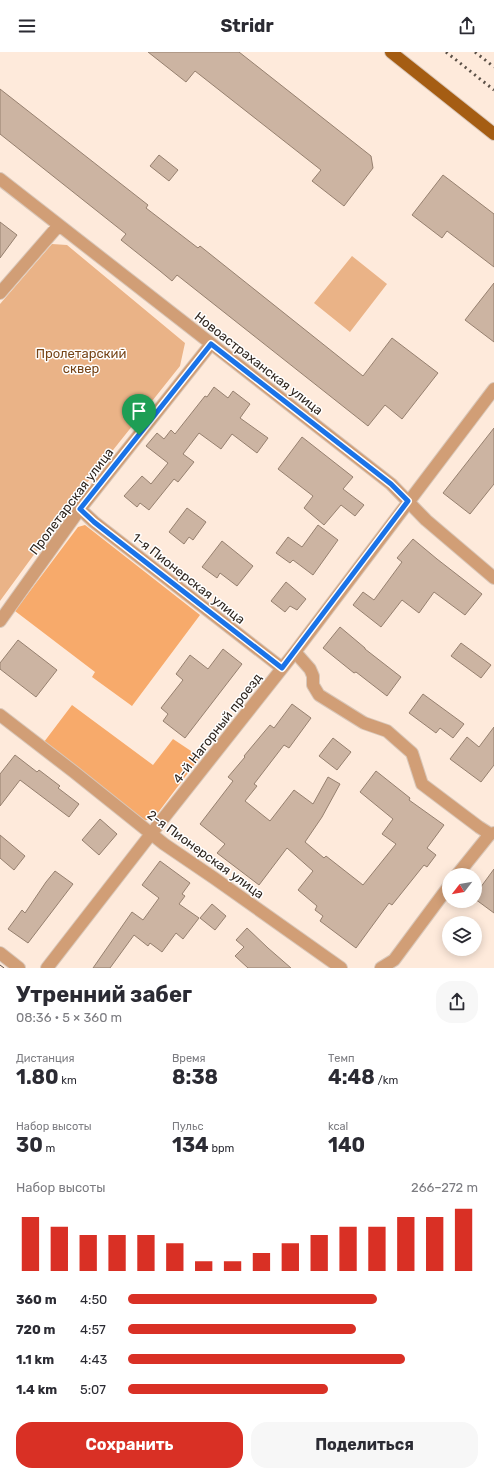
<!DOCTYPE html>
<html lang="ru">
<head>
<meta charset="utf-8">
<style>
  :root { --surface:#fff; --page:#f7f7f7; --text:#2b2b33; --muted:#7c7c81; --accent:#d93025 }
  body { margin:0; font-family:Rubik,sans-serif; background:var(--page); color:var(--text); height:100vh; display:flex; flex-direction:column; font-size:15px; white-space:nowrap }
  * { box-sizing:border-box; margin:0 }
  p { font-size:13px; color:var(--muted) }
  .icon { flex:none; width:22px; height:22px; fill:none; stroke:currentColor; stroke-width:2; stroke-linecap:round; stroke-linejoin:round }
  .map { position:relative; height:916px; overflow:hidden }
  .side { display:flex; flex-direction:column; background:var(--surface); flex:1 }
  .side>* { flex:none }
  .needle { width:26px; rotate:239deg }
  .buttons { position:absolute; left:442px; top:816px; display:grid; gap:8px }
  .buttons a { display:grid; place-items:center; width:40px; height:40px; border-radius:50%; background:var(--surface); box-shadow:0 2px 10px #0003; font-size:20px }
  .pin { position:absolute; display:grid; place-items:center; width:34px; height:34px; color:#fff; margin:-41px -17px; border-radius:50% 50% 50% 0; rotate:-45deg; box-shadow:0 0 4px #0007 }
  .pin .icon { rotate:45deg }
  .round { display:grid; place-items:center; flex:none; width:42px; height:42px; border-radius:16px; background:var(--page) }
  .overview { display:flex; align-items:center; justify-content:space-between; height:68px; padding:0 16px }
  h1 { font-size:22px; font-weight:700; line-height:30px }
  .stats { display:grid; grid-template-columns:repeat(3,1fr); gap:6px; height:68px; padding:4px 16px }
  .stats div { display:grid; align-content:center }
  .stats b { font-size:20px; font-weight:700 }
  .stats small { font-size:11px; font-weight:400 }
  .stats p { font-size:11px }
  .chart { height:112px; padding:8px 16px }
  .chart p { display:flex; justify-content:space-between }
  .chart svg { width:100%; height:72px; margin-top:4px; stroke:var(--accent); stroke-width:6 }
  .action { display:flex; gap:8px; margin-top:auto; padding:8px 16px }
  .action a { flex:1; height:46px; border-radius:16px; background:var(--accent); color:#fff; font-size:16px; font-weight:700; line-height:46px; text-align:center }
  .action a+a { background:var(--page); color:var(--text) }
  ul { padding:0 16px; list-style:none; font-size:13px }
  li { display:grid; grid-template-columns:64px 48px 1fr; align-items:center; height:30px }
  li i { height:10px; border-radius:5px; background:var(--accent) }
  header { display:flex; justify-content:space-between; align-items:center; height:52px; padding:0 16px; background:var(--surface); font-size:18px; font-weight:700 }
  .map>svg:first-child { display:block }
  .green { fill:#eab387 }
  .forest { fill:#f7aa6b }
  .building { fill:#ccb4a2; stroke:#96806f }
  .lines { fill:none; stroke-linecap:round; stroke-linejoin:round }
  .street-casing { stroke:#d9c7b9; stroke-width:14 }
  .primary-casing { stroke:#d9c7b9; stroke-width:14 }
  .street { stroke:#d19e76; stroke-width:12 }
  .primary { stroke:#a55d13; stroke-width:12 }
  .tram { stroke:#5b5047; stroke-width:1 }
  .rail { stroke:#5b5047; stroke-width:3; stroke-dasharray:2 4; stroke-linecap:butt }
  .route-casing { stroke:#fff; stroke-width:8 }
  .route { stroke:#1a73e8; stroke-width:5 }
  .labels { text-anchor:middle; stroke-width:3; stroke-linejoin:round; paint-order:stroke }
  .park-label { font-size:13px; fill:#764416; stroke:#fff }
  .street-label { font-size:13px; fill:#2f261f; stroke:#fff }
</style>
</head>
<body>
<header><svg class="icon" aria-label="menu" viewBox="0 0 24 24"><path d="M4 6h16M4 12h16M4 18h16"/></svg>Stridr<svg class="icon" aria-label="share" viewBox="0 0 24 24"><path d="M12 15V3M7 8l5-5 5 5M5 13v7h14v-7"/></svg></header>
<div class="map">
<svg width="494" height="916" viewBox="0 0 494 916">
  <rect width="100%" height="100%" fill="#feeadb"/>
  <!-- green -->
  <path class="green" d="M52,192L67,193L185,291L180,314L82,437L0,549V252Z
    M352,204L387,232L350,280L314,251Z"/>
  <!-- forest -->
  <path class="forest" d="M85,473L200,563L132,654L92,625L95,620L15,559L78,475Z
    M72,653L153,713L173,687L200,705L154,766L143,769L44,690Z"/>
  <!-- building -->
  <path class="building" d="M148,0H239L371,104L373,116L344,154L312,129L321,118L195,19L186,30Z
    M0,37L148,153L146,156L198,196L200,194L363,324L392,286L438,321L402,367L385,353L368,374L177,223L172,229L160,219L121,188L126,182L0,82Z
    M159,103L178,118L169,129L150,114Z
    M443,123L494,162V215L447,179L442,186L412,163Z
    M0,170L17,183L0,206Z
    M494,231V290L465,268Z
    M214,335L228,346L233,339L250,352L240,366L268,386L257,401L232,382L221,397L199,381L183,402L194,410L178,430L174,427L149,458L140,451L137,455L124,444L142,424L151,432L168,411L146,394L157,381L164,387L171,378L175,382L205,344L207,345Z
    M494,376V432L470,462L443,441Z
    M302,385L353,425L343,437L364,453L355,464L341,453L324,473L304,456L313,444L278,417Z
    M187,456L206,470L193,488L189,485L184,492L169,480Z
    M318,473L338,488L313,523L293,508L290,511L276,501L288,485L302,495Z
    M413,487L437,507L482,542L465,563L434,540L419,561L402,548L381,575L353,553L363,540L374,548L402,510L397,506Z
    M222,489L253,514L237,534L220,521L217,526L202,515Z
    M286,530L306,547L297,558L290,554L285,560L271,549Z
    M340,575L365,596V597L401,625L387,644L356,620L354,621L323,596Z
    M18,588L57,618L36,645L0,617V611Z
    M461,591L491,613L481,626L451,604Z
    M223,597L242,612L185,686L163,669L168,662L161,656L183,628L176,622L190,603L208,617Z
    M423,642L464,672L453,686L440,676L436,681L409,661Z
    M292,652L311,666L289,696L284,693L254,732L257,734L245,749L270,769L294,738L313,752L328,725L340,732L322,765L305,790L324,806L326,804L363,833L396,792L382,782L393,767L360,740L376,719L410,746L409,748L444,773L427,796L436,803L427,815L424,813L392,853L389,851L356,896L320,869L323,864L315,858L317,854L298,838L313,819L287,796L259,833L217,801L225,792L200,772L233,729L228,725L245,705L244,704L270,673L274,676Z
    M494,675V713L481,730L450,707L467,685L479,695Z
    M333,686L351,700L337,718L319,704Z
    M15,703L37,720L39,718L60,734L58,736L79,752L69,765L20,728L0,754V722Z
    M100,767L117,782L99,803L82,788Z
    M0,783L25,804L14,818L0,806Z
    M160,809L190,831L182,842L185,844L179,852L199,866L183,887L176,881L162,900L150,891L148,894L134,883L110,916H93L132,860L143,868L159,846L142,833Z
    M494,817V861L475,847V843Z
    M55,819L73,832L28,891L8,877L22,858L25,861L46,830Z
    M212,852L226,864L215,878L200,866Z
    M247,876L268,896L291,916H248L235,904L244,895L236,888Z"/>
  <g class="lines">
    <!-- street casing -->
    <g class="street-casing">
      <path id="street" d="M0,127L391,432L426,468L494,526
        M0,241L59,173
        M80,457L94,470L282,616
        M0,569L80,457L211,292
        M295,600L310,617L313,624V633L319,643L364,671L387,679L412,701L422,732L479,775L490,782L494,781
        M0,663L74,720L164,792L214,826L341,916
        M457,823L490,782
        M0,901L19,916
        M47,916L151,782L295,600L494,337
        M381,916L394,908L449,834"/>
    </g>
    <!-- primary casing -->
    <g class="primary-casing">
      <path id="primary" d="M391,0L494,82"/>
    </g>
    <!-- street -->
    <use href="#street" class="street"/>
    <!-- primary -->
    <use href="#primary" class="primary"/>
    <!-- tram -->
    <path class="tram" d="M0,913L4,916"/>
    <!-- rail -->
    <path class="rail" d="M446,0L494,38
      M475,0L494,15"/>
  </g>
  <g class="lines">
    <!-- route casing -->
    <g class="route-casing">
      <path id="route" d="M211,292L391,432L408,449L282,616L94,470L80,457Z"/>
    </g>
    <!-- route -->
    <use href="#route" class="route"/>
  </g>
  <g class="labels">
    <!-- park labels -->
    <g class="park-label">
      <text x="81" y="306">Пролетарский<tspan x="81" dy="15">сквер</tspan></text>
    </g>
    <!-- street labels -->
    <g class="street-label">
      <text transform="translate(259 311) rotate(38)" y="5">Новоастраханская улица</text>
      <text transform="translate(71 449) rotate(-53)" y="5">Пролетарская улица</text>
      <text transform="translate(189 526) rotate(38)" y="5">1-я Пионерская улица</text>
      <text transform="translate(217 676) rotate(-52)" y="5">4-й Нагорный проезд</text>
      <text transform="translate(206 802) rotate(36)" y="5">2-я Пионерская улица</text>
    </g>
  </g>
</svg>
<div class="buttons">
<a><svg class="needle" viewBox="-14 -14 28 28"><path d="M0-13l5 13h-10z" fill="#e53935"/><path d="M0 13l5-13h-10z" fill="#7c7c81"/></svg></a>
<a><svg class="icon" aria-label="layers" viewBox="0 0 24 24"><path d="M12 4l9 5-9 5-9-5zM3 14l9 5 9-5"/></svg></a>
</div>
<div class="pin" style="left:139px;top:383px;background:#1e9e55"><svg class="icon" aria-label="arrive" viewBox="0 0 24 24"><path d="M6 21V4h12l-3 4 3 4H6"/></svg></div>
</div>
<section class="side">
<div class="overview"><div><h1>Утренний забег</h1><p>08:36 · 5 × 360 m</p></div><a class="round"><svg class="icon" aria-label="share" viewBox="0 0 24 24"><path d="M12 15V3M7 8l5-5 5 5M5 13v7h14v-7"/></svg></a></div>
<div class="stats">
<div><p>Дистанция</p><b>1.80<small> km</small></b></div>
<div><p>Время</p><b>8:38</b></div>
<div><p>Темп</p><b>4:48<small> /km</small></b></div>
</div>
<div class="stats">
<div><p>Набор высоты</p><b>30<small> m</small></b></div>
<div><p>Пульс</p><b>134<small> bpm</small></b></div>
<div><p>kcal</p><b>140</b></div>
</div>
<div class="chart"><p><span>Набор высоты</span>266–272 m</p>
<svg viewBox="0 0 160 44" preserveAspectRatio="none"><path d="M5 44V11M15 44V17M25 44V22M35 44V22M45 44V22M55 44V27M65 44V38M75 44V38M85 44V33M95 44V27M105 44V22M115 44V17M125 44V17M135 44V11M145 44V11M155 44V6"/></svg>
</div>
<ul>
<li><b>360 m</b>4:50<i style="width:71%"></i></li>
<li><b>720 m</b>4:57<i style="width:65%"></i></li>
<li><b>1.1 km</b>4:43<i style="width:79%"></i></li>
<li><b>1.4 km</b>5:07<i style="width:57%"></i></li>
</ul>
<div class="action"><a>Сохранить</a><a>Поделиться</a></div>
</section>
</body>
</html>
